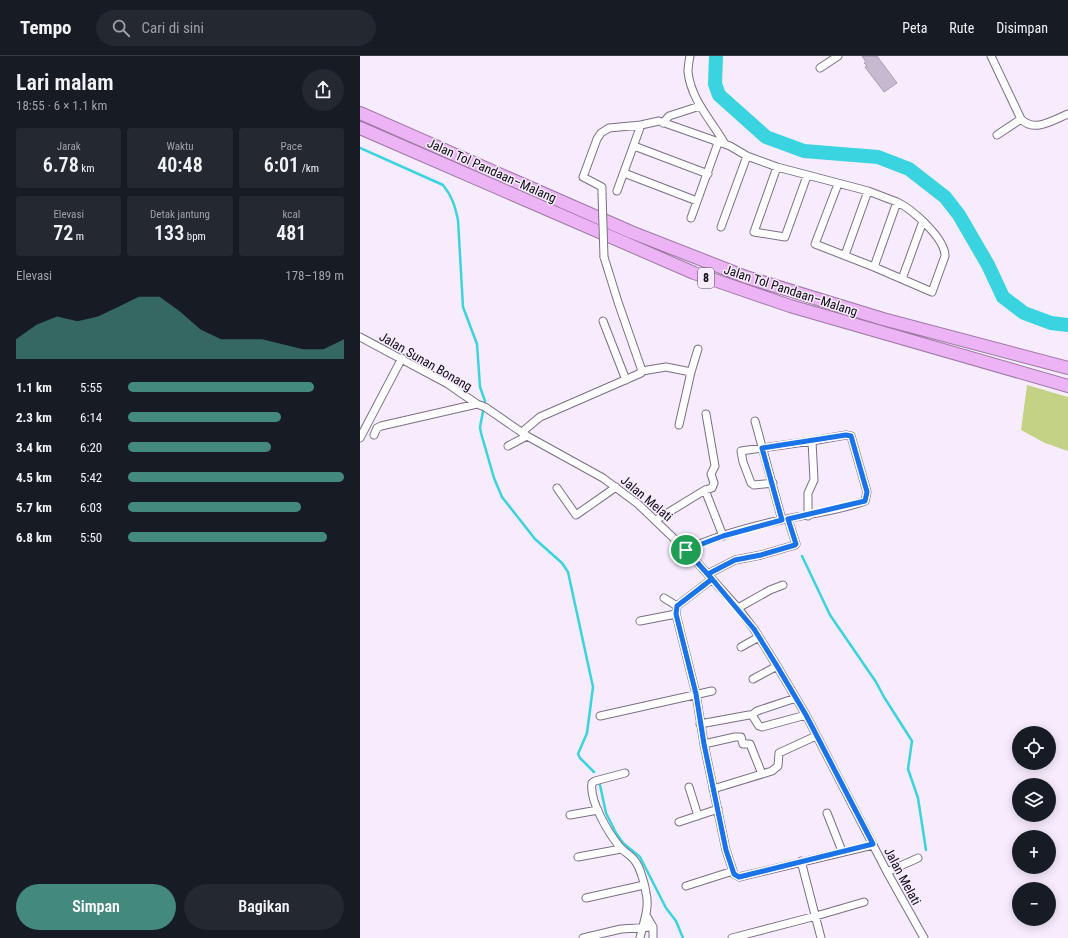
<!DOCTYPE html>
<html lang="id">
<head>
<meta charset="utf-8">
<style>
  :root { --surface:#171b24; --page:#242831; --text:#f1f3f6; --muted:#9ea1a6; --line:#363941; --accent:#44897e }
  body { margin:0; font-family:"Roboto Condensed",sans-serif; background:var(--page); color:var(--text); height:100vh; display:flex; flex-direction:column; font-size:15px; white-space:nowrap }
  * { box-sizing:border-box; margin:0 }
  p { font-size:13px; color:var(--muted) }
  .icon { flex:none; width:22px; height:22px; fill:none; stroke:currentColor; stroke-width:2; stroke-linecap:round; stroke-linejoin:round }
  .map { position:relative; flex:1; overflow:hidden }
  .details { display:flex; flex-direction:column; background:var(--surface); width:360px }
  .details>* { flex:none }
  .tools { position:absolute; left:652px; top:670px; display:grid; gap:8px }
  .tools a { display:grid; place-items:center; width:44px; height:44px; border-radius:50%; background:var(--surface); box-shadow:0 2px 10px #0003; font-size:20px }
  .pin { position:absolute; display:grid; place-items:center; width:34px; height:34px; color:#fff; margin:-17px; border:2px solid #fff; border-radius:50%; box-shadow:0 1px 4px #0007 }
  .round { display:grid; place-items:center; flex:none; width:42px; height:42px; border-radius:21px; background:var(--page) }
  .headline { display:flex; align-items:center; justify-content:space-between; height:68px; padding:0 16px }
  h1 { font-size:22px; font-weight:600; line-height:30px }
  .metrics { display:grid; grid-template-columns:repeat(3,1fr); gap:6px; height:68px; padding:4px 16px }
  .metrics div { display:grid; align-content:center; border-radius:4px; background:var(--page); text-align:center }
  .metrics b { font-size:20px; font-weight:600 }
  .metrics small { font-size:11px; font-weight:400 }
  .metrics p { font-size:11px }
  .chart { height:112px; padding:8px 16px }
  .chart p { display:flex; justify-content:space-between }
  .chart svg { width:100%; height:72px; margin-top:4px; fill:var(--accent); opacity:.7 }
  .cta { display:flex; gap:8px; margin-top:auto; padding:8px 16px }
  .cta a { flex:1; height:46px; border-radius:24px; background:var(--accent); color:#fff; font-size:16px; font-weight:600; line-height:46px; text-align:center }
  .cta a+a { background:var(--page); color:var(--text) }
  ul { padding:0 16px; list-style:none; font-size:13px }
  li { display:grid; grid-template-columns:64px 48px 1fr; align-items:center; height:30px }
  li i { height:10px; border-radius:5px; background:var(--accent) }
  header { display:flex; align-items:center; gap:24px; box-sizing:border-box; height:56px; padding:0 20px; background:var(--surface); border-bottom:1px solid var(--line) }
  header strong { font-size:19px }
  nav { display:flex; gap:22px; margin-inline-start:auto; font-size:14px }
  .search { width:280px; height:36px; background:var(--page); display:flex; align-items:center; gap:10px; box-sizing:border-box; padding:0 14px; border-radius:22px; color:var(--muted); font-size:15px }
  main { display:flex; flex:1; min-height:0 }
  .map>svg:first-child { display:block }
  .green { fill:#c4d286 }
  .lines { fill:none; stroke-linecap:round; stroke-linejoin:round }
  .stream { stroke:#3ad3e0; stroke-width:2.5 }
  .river { stroke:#3ad3e0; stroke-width:14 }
  .building { fill:#c7b9cf; stroke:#aa9db2 }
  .minor-casing { stroke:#7c6f83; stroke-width:9 }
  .motorway-casing { stroke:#9f79a5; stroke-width:14 }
  .minor { stroke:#fff; stroke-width:7 }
  .motorway { stroke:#ecb4f4; stroke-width:12 }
  .minor-bridge-casing { stroke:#7c6f83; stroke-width:9; stroke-linecap:butt }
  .minor-bridge { stroke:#fff; stroke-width:7 }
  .route-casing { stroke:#fff; stroke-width:8 }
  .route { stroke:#1a73e8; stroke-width:5 }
  .labels { text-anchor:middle; stroke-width:3; stroke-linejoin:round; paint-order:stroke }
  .shield { fill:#f7ecfe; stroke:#554e5a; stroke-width:1 }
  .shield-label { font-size:12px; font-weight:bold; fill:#100b13 }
  .street-label { font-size:13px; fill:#100b13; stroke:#f7ecfe }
</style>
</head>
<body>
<header>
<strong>Tempo</strong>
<div class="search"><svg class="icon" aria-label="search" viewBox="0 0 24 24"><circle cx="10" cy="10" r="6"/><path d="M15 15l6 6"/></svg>Cari di sini</div>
<nav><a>Peta</a><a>Rute</a><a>Disimpan</a></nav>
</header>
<main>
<section class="details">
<div class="headline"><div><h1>Lari malam</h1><p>18:55 · 6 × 1.1 km</p></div><a class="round"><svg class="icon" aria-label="share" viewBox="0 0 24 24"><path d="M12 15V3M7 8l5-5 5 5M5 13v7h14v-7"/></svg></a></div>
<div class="metrics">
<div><p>Jarak</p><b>6.78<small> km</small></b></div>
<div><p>Waktu</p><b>40:48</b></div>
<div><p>Pace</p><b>6:01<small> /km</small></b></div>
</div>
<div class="metrics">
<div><p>Elevasi</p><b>72<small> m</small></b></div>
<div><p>Detak jantung</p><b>133<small> bpm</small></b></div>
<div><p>kcal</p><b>481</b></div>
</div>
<div class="chart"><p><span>Elevasi</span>178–189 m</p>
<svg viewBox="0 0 160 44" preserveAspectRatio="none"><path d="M0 44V32L10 23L20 18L30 21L40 18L50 12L60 6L70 6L80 15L90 26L100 32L110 32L120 32L130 35L140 38L150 38L160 32V44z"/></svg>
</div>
<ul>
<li><b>1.1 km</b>5:55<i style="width:86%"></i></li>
<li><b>2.3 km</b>6:14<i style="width:71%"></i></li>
<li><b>3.4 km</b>6:20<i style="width:66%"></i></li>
<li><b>4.5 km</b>5:42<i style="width:100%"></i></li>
<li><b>5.7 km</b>6:03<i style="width:80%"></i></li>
<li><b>6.8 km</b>5:50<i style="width:92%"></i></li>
</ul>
<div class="cta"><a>Simpan</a><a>Bagikan</a></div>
</section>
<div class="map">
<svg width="708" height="882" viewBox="0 0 708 882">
  <rect width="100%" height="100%" fill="#f7ecfe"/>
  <!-- green -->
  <path class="green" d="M667,329L708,341V395L685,387L661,374Z"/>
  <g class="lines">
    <!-- stream -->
    <path class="stream" d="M0,92L83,129C92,140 95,150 98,164L103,251L117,288L120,331L125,345L120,371L121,377L134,422L142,441L175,483L202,507L208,516L233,631L227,677L218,698L220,702L234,716
      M442,500L470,559L516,626L524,641L552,685L548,713L558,742L566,794
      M240,729L246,757L256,777L263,787L280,801L306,852L316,865L323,882"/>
    <!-- river -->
    <path class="river" d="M356,0L355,28L359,39L406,81L444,95L518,101L549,113L585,141L599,159L628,209L643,241L664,257L691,267L708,269"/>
  </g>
  <!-- building -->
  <path class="building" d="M502,0H517L537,27L524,36L505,11L507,10L504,7L506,6Z"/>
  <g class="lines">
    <!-- minor casing -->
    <g class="minor-casing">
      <path id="minor" d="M330,0C329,5 328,11 328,16C331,44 352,65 365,88
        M631,0L661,63C674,77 693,64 708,58
        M460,12L478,0
        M303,67L309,60L340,50
        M637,79L661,63
        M274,90L348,118
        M417,111L394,176L425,181L447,120
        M264,117L337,145
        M478,128L455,188L514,211L572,236L585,200C585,182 552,153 537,146L514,211
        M257,135L281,69
        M242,137V131L223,121L237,83L241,77L249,72L281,69L299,65L370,90L387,100L417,111L508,135L537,146
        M331,162L358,87
        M361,171L387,100
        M485,199L508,135
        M542,223L563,165
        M243,265L266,324
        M0,281L88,328L117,348L125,351L167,380L243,422L278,448L326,494L378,552L394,573L417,610L446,659L527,816L564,882
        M282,315L306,311L331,316L319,369
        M331,316L338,293
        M346,358L355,410L351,418L354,427L352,432L345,434L363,480
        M395,365L422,464
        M162,376L180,361L281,317V312L258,246L244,201
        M14,379L17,372L21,370L117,348
        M0,382L42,302
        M148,390L167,380
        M413,427L394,429L391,427L383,406L381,395L452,385L454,424L448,437V460
        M197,432L216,459L256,431
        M296,464L345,434
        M326,494C356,480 389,471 421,464C448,458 478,455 505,445L507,436L491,380L486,379L452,385
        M348,518L375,504L401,499L435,489L436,488L428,463
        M352,523L317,550L316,558L336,638L344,688L366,794L374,818L379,821L513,789
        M304,542L317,550
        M378,552L410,534L423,529
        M280,565L316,558
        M381,591L399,581
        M393,623L417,610
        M392,659L397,655L436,642
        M240,660L352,635
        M340,668L389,659H392L399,670L402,671L446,659
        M344,688L375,681H381L383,688H390L402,718
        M265,717L235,725L232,727C229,745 249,778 260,791C264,796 271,799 275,805C280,811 285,829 286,837C290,851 283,868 280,882
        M329,731L338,760
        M353,733L412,715L418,710L419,697L456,680
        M467,757L482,795
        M210,759L238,754
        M319,766L358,753
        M218,801L261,793
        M441,805L461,882
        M527,816L558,802
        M326,830L373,815
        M226,842L284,829
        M286,859L293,871V882
        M223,882L261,873L293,871
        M372,882L456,860L504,846"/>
    </g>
    <!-- motorway casing -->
    <g class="motorway-casing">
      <path id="motorway" d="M0,57L271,176L386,221L523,263L708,312
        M0,72L334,217L430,250L708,330"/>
    </g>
    <!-- minor -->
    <use href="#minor" class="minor"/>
    <!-- motorway -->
    <use href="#motorway" class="motorway"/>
    <!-- minor-bridge casing -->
    <g class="minor-bridge-casing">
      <path id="minor-bridge" d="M242,137L244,201"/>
    </g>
    <!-- minor-bridge -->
    <use href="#minor-bridge" class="minor-bridge"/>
  </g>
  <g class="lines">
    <!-- route casing -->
    <g class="route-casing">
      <path id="route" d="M326,494L352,523L317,550L316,558L336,638L344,688L366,794L374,818L379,821L513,788L446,659L417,610L394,573L352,523L348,518L375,504L401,499L435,489L436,488L428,463L505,445L507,436L491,380L486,379L402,392L422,464L363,480L326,494"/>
    </g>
    <!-- route -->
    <use href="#route" class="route"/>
  </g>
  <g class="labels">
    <!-- shield labels -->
    <rect class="shield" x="338" y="212" width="16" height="20" rx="3"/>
    <g class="shield-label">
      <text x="346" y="226">8</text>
    </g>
    <!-- street labels -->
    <g class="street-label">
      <text transform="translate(132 114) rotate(24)" y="5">Jalan Tol Pandaan–Malang</text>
      <text transform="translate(431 234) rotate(18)" y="5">Jalan Tol Pandaan–Malang</text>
      <text transform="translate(66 305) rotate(30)" y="5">Jalan Sunan Bonang</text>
      <text transform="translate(287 442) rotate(40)" y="5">Jalan Melati</text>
      <text transform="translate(543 820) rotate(62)" y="5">Jalan Melati</text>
    </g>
  </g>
</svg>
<div class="tools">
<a><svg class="icon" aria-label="locate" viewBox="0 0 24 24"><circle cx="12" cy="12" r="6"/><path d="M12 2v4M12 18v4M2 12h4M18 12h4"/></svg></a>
<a><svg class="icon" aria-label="layers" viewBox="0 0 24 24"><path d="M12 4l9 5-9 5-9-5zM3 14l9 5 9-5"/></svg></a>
<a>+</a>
<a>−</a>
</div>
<div class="pin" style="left:326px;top:494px;background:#1e9e55"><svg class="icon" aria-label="arrive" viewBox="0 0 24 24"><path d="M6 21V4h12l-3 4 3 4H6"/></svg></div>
</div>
</main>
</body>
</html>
